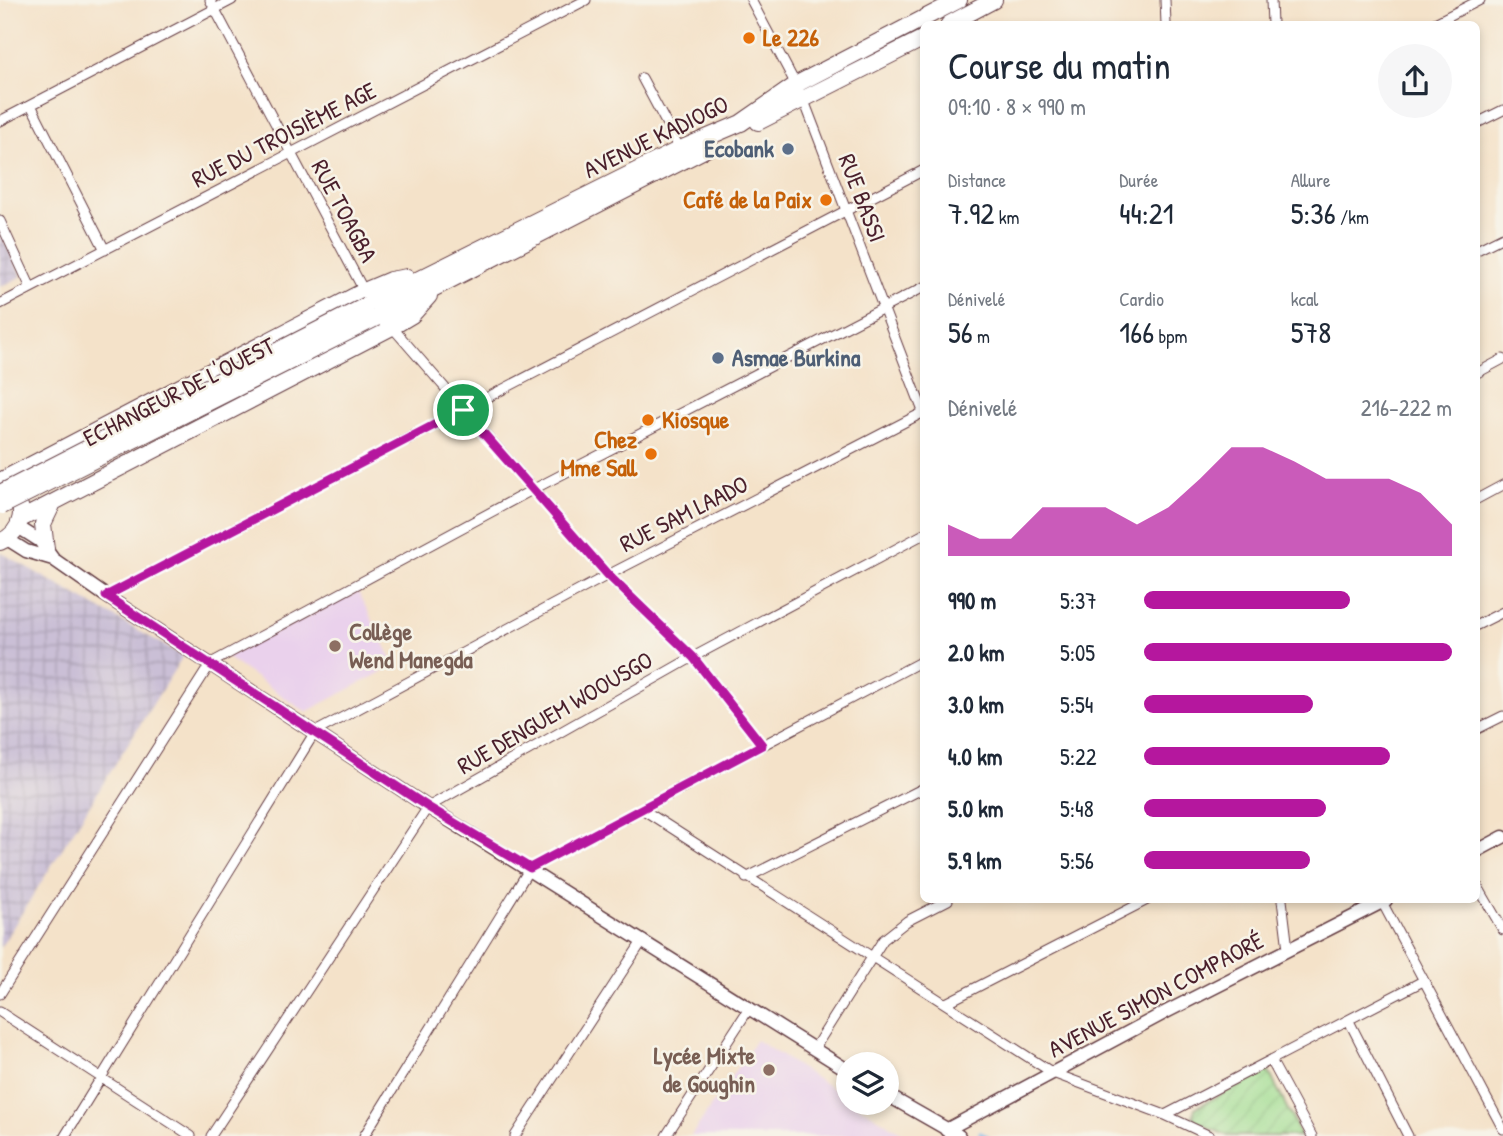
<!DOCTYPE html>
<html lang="fr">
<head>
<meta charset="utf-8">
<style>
  :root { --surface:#fff; --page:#f6f6f7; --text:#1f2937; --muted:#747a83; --accent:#b5179e }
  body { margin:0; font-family:"Patrick Hand",sans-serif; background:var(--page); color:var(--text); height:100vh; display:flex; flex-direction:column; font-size:26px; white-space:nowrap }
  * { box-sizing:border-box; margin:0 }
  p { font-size:23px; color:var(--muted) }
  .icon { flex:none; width:38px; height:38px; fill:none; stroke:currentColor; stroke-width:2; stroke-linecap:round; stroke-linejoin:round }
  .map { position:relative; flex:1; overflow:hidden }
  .side { position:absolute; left:920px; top:21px; width:560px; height:882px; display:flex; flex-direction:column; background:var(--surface); border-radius:10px; box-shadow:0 4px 10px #0003 }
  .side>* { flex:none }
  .tools { position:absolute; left:836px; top:1052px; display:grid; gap:14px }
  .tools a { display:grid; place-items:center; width:63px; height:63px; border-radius:50%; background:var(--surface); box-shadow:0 4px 10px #0003; font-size:35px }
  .pin { position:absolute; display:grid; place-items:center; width:60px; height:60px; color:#fff; margin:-30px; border:4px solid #fff; border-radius:50%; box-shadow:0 2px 7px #0007 }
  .round { display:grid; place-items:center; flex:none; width:74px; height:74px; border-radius:37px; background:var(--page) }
  .headline { display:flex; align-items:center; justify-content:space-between; height:119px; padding:0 28px }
  h1 { font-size:38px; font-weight:600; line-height:52px }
  .metrics { display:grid; grid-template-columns:repeat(3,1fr); gap:10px; height:119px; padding:7px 28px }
  .metrics div { display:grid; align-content:center }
  .metrics b { font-size:30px; font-weight:600 }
  .metrics small { font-size:19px; font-weight:400 }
  .metrics p { font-size:19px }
  .chart { height:196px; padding:14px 28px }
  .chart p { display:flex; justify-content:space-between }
  .chart svg { width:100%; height:126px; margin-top:7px; fill:var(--accent); opacity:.7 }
  ul { padding:0 28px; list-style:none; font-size:23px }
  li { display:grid; grid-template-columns:112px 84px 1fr; align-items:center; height:52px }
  li i { height:18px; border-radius:9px; background:var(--accent) }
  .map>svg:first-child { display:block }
  .built { fill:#ead1ec }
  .industrial { fill:url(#industrial-grid) }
  .garden { fill:url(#garden-furrows); stroke:#757e5e; stroke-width:2 }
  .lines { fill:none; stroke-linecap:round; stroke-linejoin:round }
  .stream { stroke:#7ab5eb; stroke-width:3.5 }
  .street-casing { stroke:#643c43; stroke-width:11 }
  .secondary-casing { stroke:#643c43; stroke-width:15 }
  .highway-casing { stroke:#643c43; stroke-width:18 }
  .street { stroke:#fff; stroke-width:9 }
  .secondary { stroke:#fff; stroke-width:12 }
  .highway { stroke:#fff; stroke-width:16 }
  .highway-bridge-casing { stroke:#643c43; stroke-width:18; stroke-linecap:butt }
  .highway-bridge { stroke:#fff; stroke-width:16 }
  .route-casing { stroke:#fff; stroke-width:14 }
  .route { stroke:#b5179e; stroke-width:9 }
  .food-dot { fill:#e8710a; stroke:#f7f3e8; stroke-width:2.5 }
  .service-dot { fill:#5c6f8a; stroke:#f7f3e8; stroke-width:2.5 }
  .education-dot { fill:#8d6e63; stroke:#f7f3e8; stroke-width:2.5 }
  .labels { text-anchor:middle; stroke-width:5; stroke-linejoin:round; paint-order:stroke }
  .food-label { font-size:24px; font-weight:bold; fill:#c56008; stroke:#f7f3e8; text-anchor:start }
  .street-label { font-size:24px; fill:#4a1f2b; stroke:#f7f3e8 }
  .service-label { font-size:24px; font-weight:bold; fill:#4e5e75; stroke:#f7f3e8; text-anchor:end }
  .education-label { font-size:24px; font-weight:bold; fill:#785e54; stroke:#f7f3e8; text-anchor:start }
</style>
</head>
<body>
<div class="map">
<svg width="1503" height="1136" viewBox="0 0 1503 1136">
  <defs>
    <pattern id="industrial-grid" width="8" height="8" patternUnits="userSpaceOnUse" patternTransform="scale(1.75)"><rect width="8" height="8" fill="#cabfd6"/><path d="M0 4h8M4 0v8" fill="none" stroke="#afa4b8"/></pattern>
    <pattern id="garden-furrows" width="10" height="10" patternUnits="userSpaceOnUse" patternTransform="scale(1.75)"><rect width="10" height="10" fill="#a0dd91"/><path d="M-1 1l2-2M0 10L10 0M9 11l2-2" fill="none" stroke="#8bbd7d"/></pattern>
  </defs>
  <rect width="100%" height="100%" fill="#f7f3e8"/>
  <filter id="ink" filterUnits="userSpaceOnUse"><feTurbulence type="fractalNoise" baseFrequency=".0143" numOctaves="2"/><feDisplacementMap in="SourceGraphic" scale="14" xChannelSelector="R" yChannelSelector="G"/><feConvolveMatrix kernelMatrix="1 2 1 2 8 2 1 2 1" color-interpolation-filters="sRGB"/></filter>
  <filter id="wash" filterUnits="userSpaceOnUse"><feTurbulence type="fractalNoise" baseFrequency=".00686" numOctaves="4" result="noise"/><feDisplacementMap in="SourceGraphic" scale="28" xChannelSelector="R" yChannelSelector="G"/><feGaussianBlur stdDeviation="1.57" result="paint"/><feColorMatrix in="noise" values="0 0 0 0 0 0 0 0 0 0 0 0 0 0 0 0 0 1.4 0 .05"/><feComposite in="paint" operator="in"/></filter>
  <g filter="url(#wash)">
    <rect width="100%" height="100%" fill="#f4e2c9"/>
    <!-- built -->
    <path class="built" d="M358,592L395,665L306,712L226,657Z
      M756,1040L849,1099V1102L854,1103L907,1136H691Z"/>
    <!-- industrial -->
    <path class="industrial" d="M0,233L22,276L0,287Z
      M0,552L183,656L0,948Z"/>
    <!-- garden -->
    <path class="garden" d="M1268,1070L1301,1136H1228L1196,1122L1193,1116L1195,1108Z"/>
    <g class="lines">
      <!-- stream -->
      <path class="stream" d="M980,1133L987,1136"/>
    </g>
  </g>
  <g filter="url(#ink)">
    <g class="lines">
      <!-- street casing -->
      <g class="street-casing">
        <path id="street" d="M210,0L364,291
          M751,0L803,98L924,414
          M1165,0L1166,24
          M1271,0L1272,24
          M1433,24L1480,0
          M642,78L680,149
          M31,105L105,250
          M0,121L232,0
          M1477,123L1503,110
          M0,221L31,288
          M1477,250L1503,237
          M0,304L586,0
          M392,327L608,575L693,657L762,745
          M1477,373L1503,359
          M1477,499L1503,485
          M106,596L924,170
          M1477,625L1503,612
          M1477,729L1503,716
          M642,809L1053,1073L1165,1115L1210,1136
          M746,878L924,788
          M1477,885L1503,930
          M1282,900L1288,949
          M1382,902L1503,1129
          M0,994L211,663L532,490L924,287
          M946,1003L1147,900
          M0,1012L191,1136
          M1349,1021L1408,1136
          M814,1049L883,940L907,921L948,900
          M1272,1062L1312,1136
          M1165,1115L1423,981
          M65,1136L315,732L608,575L924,412
          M211,1136L428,807L693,657L924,534
          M364,1136L530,868L924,660
          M515,1136L643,940
          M666,1136L750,1007"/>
      </g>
      <!-- secondary casing -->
      <g class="secondary-casing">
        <path id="secondary" d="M18,527L40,541L53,559L106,596L428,807L849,1071
          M7,539L26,551L53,559
          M1477,851L1503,837
          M887,1095L959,1136
          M946,1130L1168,1011L1386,900"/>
      </g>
      <!-- highway casing -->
      <g class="highway-casing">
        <path id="highway" d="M949,24L994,0
          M758,122L924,38
          M367,305L680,149L741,123L797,84L959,0
          M376,318L710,147
          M0,481L364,291L390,280L407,277
          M21,519L392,327L412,315L429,296
          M0,542C23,532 29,505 8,489
          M46,549L43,524L53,503"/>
      </g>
      <!-- street -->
      <use href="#street" class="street"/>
      <!-- secondary -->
      <use href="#secondary" class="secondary"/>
      <!-- highway -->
      <use href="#highway" class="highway"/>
      <!-- highway-bridge casing -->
      <g class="highway-bridge-casing">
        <path id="highway-bridge" d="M0,493L367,305
          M2,506L376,318"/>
      </g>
      <!-- highway-bridge -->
      <use href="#highway-bridge" class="highway-bridge"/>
    </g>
  </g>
  <g class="lines" filter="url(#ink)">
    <!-- route casing -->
    <g class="route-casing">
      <path id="route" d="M463,410L608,575L693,657L762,745L530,868L428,807L106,596Z"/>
    </g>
    <!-- route -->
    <use href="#route" class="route"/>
  </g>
  <!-- markers -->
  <g class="food-dot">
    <circle cx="749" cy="38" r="7"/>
    <circle cx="826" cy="200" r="7"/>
    <circle cx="648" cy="420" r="7"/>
    <circle cx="651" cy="454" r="7"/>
  </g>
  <g class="service-dot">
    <circle cx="788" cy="149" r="7"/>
    <circle cx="718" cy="358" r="7"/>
  </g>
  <g class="education-dot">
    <circle cx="335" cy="646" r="7"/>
    <circle cx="769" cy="1070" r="7"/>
  </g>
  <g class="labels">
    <!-- food labels -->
    <g class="food-label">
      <text x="763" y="46">Le 226</text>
      <text x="812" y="208" text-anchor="end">Café de la Paix</text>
      <text x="662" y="428">Kiosque</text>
      <text x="637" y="448" text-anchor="end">Chez<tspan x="637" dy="28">Mme Sall</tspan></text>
    </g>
    <!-- street labels -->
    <g class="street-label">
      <text transform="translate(284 135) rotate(-27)" y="8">RUE DU TROISIÈME AGE</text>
      <text transform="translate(656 137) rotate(-26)" y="8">AVENUE KADIOGO</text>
      <text transform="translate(862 198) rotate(69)" y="8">RUE BASSI</text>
      <text transform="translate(344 211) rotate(62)" y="8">RUE TOAGBA</text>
      <text transform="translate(179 392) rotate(-27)" y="8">ECHANGEUR DE L'OUEST</text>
      <text transform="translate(684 514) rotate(-27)" y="8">RUE SAM LAADO</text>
      <text transform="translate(555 713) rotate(-30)" y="8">RUE DENGUEM WOOUSGO</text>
      <text transform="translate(1156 995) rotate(-28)" y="8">AVENUE SIMON COMPAORÉ</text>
    </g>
    <!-- service labels -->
    <g class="service-label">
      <text x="774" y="157">Ecobank</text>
      <text x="732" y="366" text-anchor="start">Asmae Burkina</text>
    </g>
    <!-- education labels -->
    <g class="education-label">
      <text x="349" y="640">Collège<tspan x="349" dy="28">Wend Manegda</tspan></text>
      <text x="755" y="1064" text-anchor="end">Lycée Mixte<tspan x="755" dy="28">de Goughin</tspan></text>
    </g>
  </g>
</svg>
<div class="tools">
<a><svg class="icon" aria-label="layers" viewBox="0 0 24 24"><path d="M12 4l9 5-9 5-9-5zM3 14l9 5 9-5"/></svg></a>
</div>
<div class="pin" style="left:463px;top:410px;background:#1e9e55"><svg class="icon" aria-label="arrive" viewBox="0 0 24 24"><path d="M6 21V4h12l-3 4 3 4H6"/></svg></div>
<section class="side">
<div class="headline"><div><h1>Course du matin</h1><p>09:10 · 8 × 990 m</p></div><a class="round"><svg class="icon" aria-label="share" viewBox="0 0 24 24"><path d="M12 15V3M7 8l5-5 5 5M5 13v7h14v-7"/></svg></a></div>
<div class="metrics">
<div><p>Distance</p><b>7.92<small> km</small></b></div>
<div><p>Durée</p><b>44:21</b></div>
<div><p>Allure</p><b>5:36<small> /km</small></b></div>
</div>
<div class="metrics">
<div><p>Dénivelé</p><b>56<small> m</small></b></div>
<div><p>Cardio</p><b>166<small> bpm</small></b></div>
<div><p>kcal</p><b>578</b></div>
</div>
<div class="chart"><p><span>Dénivelé</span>216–222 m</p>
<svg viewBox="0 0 160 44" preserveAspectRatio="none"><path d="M0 44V33L10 38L20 38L30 27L40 27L50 27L60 33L70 27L80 17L90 6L100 6L110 11L120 17L130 17L140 17L150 22L160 33V44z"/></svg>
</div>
<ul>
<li><b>990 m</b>5:37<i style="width:67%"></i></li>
<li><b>2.0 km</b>5:05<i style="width:100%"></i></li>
<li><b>3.0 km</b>5:54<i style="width:55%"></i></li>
<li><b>4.0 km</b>5:22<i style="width:80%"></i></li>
<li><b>5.0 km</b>5:48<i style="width:59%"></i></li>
<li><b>5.9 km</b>5:56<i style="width:54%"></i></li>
</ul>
</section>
</div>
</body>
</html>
